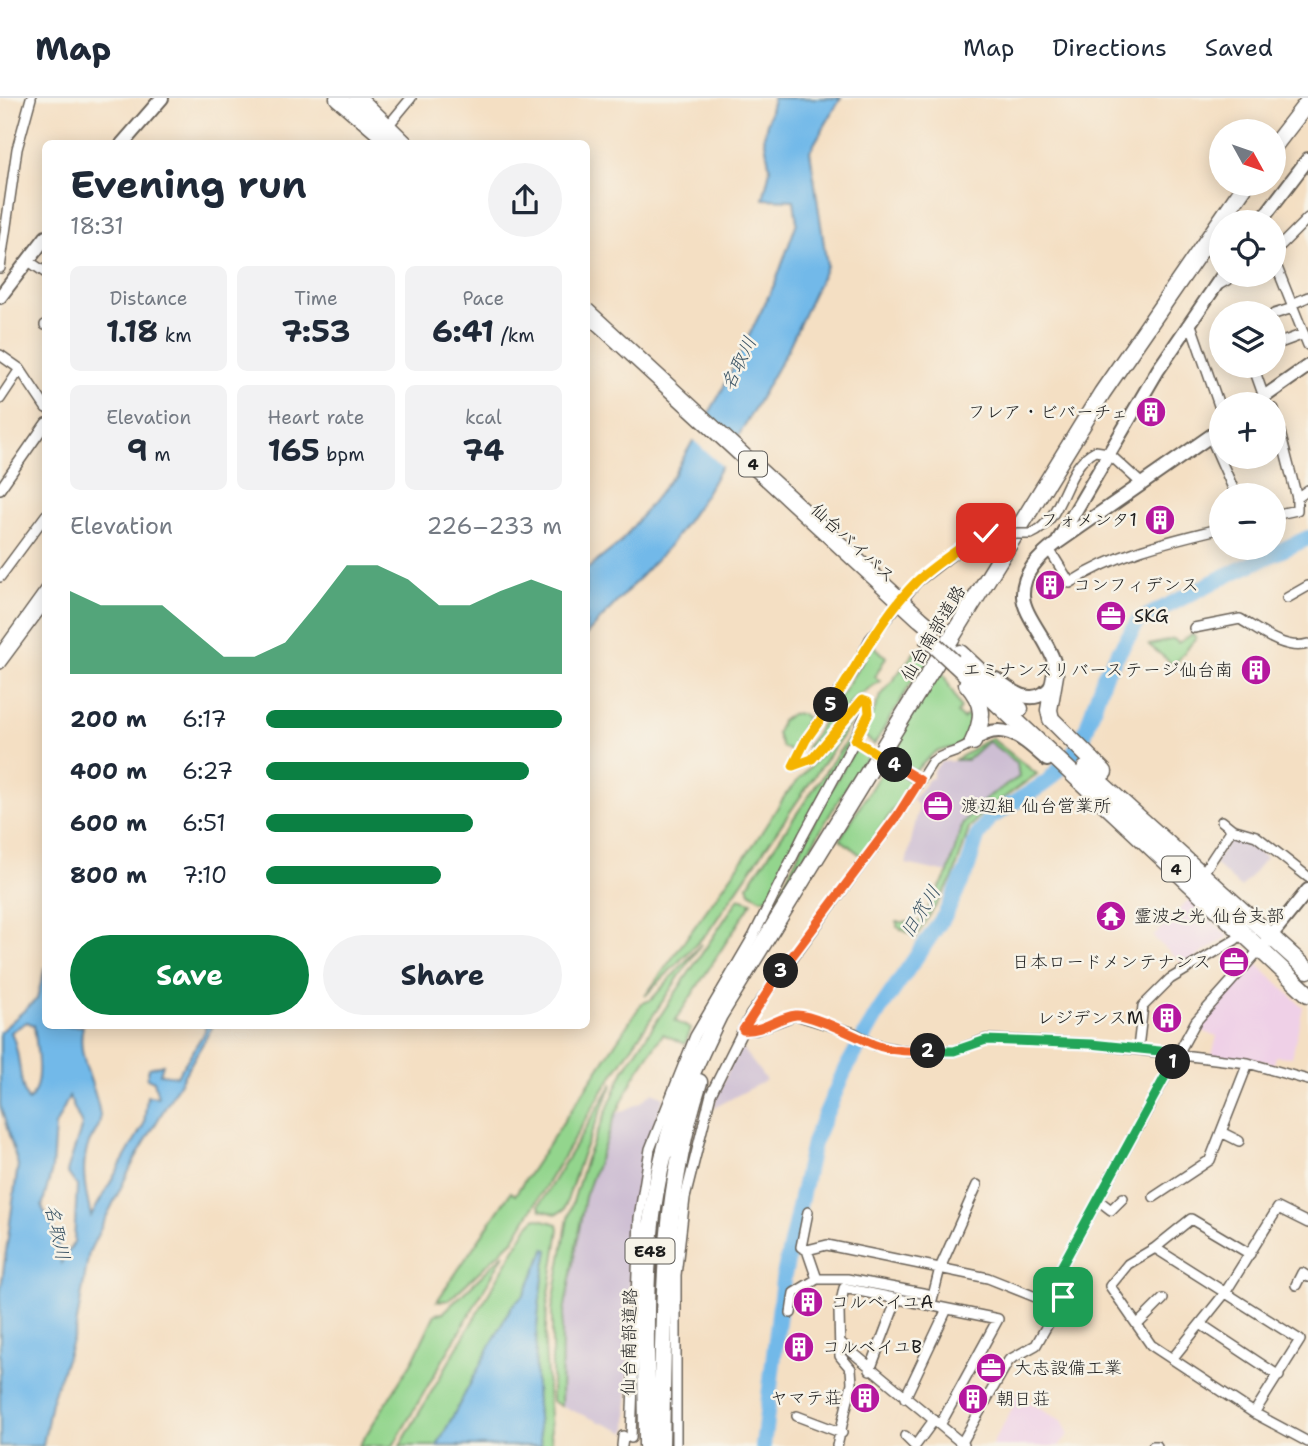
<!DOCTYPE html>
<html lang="en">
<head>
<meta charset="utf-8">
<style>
  :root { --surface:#fff; --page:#f2f2f3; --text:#1f2937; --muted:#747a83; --line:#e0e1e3; --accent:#0b8043 }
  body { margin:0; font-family:"Shantell Sans","Klee One",sans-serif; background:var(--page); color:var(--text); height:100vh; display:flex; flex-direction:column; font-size:26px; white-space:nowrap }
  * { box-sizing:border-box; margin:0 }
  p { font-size:23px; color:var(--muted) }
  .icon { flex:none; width:38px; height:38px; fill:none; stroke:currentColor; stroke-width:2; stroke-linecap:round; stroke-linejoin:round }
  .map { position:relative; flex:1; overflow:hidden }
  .panel { position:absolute; left:42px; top:42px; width:548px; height:889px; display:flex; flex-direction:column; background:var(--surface); border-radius:10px; box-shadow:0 4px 18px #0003 }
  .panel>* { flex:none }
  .needle { width:46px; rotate:130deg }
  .controls { position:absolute; left:1209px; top:21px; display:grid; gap:14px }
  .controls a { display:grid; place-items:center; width:77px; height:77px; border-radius:50%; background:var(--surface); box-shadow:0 4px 18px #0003; font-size:35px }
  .pin { position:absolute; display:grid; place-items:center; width:60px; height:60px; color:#fff; margin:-30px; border-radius:14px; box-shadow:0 4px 10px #0006 }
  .km { position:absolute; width:35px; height:35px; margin:-18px; border-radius:50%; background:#222; color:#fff; font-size:19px; line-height:35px; text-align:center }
  .round { display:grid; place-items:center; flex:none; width:74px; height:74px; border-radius:37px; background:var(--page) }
  .summary { display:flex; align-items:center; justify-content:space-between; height:119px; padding:0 28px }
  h1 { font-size:38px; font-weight:700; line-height:52px }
  .stats { display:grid; grid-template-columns:repeat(3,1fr); gap:10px; height:119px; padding:7px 28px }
  .stats div { display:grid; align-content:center; border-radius:10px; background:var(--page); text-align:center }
  .stats b { font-size:30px; font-weight:700 }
  .stats small { font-size:19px; font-weight:400 }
  .stats p { font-size:19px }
  .chart { height:196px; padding:14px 28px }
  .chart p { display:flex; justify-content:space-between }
  .chart svg { width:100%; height:126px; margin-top:7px; fill:var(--accent); opacity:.7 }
  .primary-button { display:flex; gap:14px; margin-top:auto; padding:14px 28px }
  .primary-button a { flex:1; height:80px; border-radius:42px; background:var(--accent); color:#fff; font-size:28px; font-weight:700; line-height:80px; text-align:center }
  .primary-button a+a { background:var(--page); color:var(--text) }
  ul { padding:0 28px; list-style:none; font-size:23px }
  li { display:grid; grid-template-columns:112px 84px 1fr; align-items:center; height:52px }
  li i { height:18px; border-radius:9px; background:var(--accent) }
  header { display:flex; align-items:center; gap:42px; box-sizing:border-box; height:98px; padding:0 35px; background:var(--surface); border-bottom:2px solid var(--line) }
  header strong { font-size:33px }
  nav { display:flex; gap:38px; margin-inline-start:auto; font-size:24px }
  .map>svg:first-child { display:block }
  .built { fill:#efd0e7 }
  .industrial { fill:#cdbed3 }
  .green { fill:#93d58d; stroke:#587854; stroke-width:2 }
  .water { fill:#72b9e9; stroke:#476a82; stroke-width:2; fill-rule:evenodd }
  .pier { fill:#f4dfc3 }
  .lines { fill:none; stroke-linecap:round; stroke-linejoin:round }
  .river { stroke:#72b9e9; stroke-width:16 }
  .street-casing { stroke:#686056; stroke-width:12 }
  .secondary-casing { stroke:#686056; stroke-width:16 }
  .highway-casing { stroke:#686056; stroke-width:19 }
  .street { stroke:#fff; stroke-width:9 }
  .secondary { stroke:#fff; stroke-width:12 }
  .highway { stroke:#fff; stroke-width:16 }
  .street-bridge-casing { stroke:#686056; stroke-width:12; stroke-linecap:butt }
  .highway-bridge-casing { stroke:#686056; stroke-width:19; stroke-linecap:butt }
  .street-bridge { stroke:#fff; stroke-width:9 }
  .highway-bridge { stroke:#fff; stroke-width:16 }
  .split-1-casing { stroke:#fff; stroke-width:14 }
  .split-2-casing { stroke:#fff; stroke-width:14 }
  .split-3-casing { stroke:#fff; stroke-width:14 }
  .split-4-casing { stroke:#fff; stroke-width:14 }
  .split-5-casing { stroke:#fff; stroke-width:14 }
  .split-6-casing { stroke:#fff; stroke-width:14 }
  .split-1 { stroke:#22a559; stroke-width:9 }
  .split-2 { stroke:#22a559; stroke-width:9 }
  .split-3 { stroke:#f0652b; stroke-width:9 }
  .split-4 { stroke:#f0652b; stroke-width:9 }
  .split-5 { stroke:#f5b400; stroke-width:9 }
  .split-6 { stroke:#f5b400; stroke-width:9 }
  .labels { text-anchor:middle; stroke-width:5; stroke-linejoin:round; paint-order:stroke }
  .shield { fill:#f7f3e8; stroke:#5e5c59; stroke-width:2 }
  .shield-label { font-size:16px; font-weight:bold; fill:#1c1c1c }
  .poi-label { font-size:18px; fill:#1c1c1c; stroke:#f7f3e8; text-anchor:start }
  .street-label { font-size:18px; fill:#1c1c1c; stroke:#f7f3e8 }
  .water-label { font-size:19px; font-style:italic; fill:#3a5364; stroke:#f7f3e8 }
</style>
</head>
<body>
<header>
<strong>Map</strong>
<nav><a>Map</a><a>Directions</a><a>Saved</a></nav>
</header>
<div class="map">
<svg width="1308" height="1348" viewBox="0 0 1308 1348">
  <rect width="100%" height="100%" fill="#f7f3e8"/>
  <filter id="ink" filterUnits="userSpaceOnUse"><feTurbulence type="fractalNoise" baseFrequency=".0143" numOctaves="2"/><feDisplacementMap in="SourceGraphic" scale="14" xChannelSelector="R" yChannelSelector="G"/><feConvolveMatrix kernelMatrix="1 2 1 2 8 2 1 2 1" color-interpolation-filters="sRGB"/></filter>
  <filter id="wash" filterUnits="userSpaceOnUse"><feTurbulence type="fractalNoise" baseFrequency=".00686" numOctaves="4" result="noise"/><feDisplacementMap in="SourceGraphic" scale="28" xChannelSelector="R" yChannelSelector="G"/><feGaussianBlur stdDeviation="1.57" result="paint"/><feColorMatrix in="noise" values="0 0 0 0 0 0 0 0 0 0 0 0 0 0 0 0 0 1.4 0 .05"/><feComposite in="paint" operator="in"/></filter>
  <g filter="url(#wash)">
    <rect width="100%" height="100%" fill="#f4dfc3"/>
    <!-- built -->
    <path class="built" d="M1189,801L1228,838L1184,867L1153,839Z
      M1255,864L1303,909L1292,959L1276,958L1273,968L1269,964L1212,958L1217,938L1195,931L1203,917Z
      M1000,1288L1062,1323L1069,1336L1059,1348H991L1014,1308L995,1297Z"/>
    <!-- industrial -->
    <path class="industrial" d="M988,642L1017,665L1019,679L986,700L963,727L948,775L906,766L919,709L913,701L929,681L933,680V673L941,664L967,662Z
      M1234,735L1250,739L1261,748L1258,753L1266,760L1241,790L1214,765Z
      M740,947L766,982L712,1011L729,971Z
      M653,994L664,999L651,1039L636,1114L629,1194L627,1335L561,1308L562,1225L585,1099L616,1016L640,1005Z"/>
    <!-- green -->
    <path class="green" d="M1193,536L1196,540L1174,567L1149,547L1174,541L1178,545Z
      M873,547L886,559L875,579L880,583L854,601L806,656L807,649Z
      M917,551H922L931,562L925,573L920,570L874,647L863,636L880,599Z
      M940,570L961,610L957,615L963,621L967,617L976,626L963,647L935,654L915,673L888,657Z
      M859,613L708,834L645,898L756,743L786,696Z
      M791,616H802L812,624L793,654L782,649L777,636L781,623Z
      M860,623L769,799L762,801L750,794L748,787Z
      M991,640L1037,676L981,716L969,731L953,780L916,839L897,829V824H920L948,775L962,727L986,700L1019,679L1017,665L988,643L967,662H954C969,657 976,645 991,640Z
      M860,650L870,657L848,686L761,833L824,703L855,651Z
      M886,666L911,681V685L862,758L840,741Z
      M739,800L752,804L675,923L691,931L685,946L663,936L634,979L616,1016L585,1099L562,1225L561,1308L552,1303V1212L568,1120L586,1061L624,972Z
      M701,846L605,989L514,1141L449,1202L437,1203L511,1094L515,1097L642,905L651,902Z
      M613,985L582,1057L564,1112L556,1116L541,1112L539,1107Z
      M536,1120L558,1126L559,1131L547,1209L545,1250L552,1348H541C532,1276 534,1224 548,1152L524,1197L511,1210L437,1348H400L528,1128Z
      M505,1155L393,1348H359L413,1262L435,1216L443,1215Z"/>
    <!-- water -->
    <path class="water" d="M773,0H841L810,53L827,167L788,251L705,397L670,447L586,537V472L620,445L674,376L720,296L776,183L797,124L794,102L763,101L770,72L764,38Z
      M45,869L46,928H83C75,958 97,988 100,1018C101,1031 92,1036 88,1048C80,1069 86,1097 91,1118L144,1026L147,998L158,999L154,983L147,980L149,970L163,966L160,976L177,978L205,933V928H213L135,1061L89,1154L75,1235L51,1304L43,1348H0V1197L18,1067L0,1007V934L37,901ZM27,924L34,927C36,948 45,988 28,1003C17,982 22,957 11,934ZM69,999L82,1027L67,1074L77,1088L74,1144L61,1165L57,1137L42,1109L52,1071L55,1028Z
      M545,1151L548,1152C534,1223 532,1276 541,1348H437L511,1209L524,1197Z"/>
    <!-- pier -->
    <path class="pier" d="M705,315L738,345L724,370L691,340Z"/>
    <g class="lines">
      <!-- river -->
      <path class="river" d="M763,1348L783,1182L813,1045L844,974L879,913L945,817L967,772L977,739L990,720L1047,684L1069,661L1083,641L1104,578L1138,523L1221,480L1308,440"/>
    </g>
  </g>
  <g filter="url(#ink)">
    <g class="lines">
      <!-- street casing -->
      <g class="street-casing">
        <path id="street" d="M387,29L411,0
          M1274,154L1308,120
          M27,162L46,175
          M1274,162L1308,247
          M0,170L17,51L31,0
          M1220,186L1236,177
          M1292,206L1308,199
          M1274,216L1293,210
          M1190,224L1222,316
          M45,227H46
          M1274,247L1304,236
          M0,257L20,271L46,310
          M1253,268L1264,299
          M0,301L20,271
          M1274,311L1297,400L1308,392
          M1210,338L1236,397
          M0,391L46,325
          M1274,417L1297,412V400
          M1031,436C1065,422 1063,369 1095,353L1108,355L1142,386
          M1049,451L1070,485C1116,455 1168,443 1222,430
          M0,479L46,417
          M1287,500L1308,488
          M1194,530L1240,521C1260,533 1285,553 1308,546
          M0,555L46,491
          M0,566L46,504
          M859,644L855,642L869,607L862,602L812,661L793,668L806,642L857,568L870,541L917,484L978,437L1003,436
          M1232,731L1256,738L1308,779
          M1203,775L1232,731L1222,723
          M743,932H756L796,917L854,935L875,947L909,954L954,953L986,941L1091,946L1248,965L1308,982
          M1138,950L1143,908L1170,881L1235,842L1244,834
          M1221,1034L1239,1043
          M1154,1099L1210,1062L1248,965
          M1098,1102L1111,1112L1123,1100
          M1155,1150L1191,1121L1250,1156
          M807,1152L801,1149L808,1114
          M1296,1187L1302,1175L1308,1179
          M933,1197L847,1181H817L807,1152L827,1147L988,1180L1043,1202
          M932,1202L940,1170L977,1087
          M791,1215L794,1195L817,1181
          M1137,1227L1163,1201
          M1202,1227L1279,1278
          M841,1245L964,1347
          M1172,1261L1225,1195L1278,1110L1308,1125
          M870,1272L897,1201
          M905,1300L947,1211
          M1254,1315L1300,1242L1155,1150L1128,1166L1110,1188L1151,1247L1254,1315L1308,1344
          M797,1318L842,1335
          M905,1338L915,1348L934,1322
          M631,1340L639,1120L650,1051L695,938L754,837L803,738L855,642
          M622,1348L623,1338
          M676,1348V1177L685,1100L711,996L751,916L898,717L932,664C944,654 960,656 973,644
          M837,1348L852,1285L851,1271L840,1258L839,1213L844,1190L998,1221L940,1327
          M960,1348L1009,1262L1036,1247L1063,1199L1059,1173L1196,923L1261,850
          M1153,1348H1157"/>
      </g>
      <!-- secondary casing -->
      <g class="secondary-casing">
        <path id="secondary" d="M122,46L162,0
          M1260,124L1308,61
          M0,199L46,139
          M1254,306L1308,268
          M1059,441L1158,272L1223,177
          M996,581C1009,590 1027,607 1044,595C1079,569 1024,527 1023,498C1022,474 1040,458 1057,445L1222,330
          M973,643C1003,620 1023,641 1047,662
          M1261,850L1308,792"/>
      </g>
      <!-- highway casing -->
      <g class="highway-casing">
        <path id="highway" d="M338,0L392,46
          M358,0L405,46
          M1274,48L1308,4
          M919,520L932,531
          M960,555L1020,611
          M953,564L1308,896
          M1055,577L1049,612L1051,621L1104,674
          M967,586C985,606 984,621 973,644
          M1085,671L1308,872
          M647,1348C647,1252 639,1149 664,1056C676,1007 697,962 719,917L1102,295L1246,86
          M661,1348C664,1224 660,1104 699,984"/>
      </g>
      <!-- street -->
      <use href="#street" class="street"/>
      <!-- secondary -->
      <use href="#secondary" class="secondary"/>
      <!-- highway -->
      <use href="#highway" class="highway"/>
      <!-- street-bridge casing -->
      <g class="street-bridge-casing">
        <path id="street-bridge" d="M1003,436H1031
          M861,646L915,680"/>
      </g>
      <!-- highway-bridge casing -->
      <g class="highway-bridge-casing">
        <path id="highway-bridge" d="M586,213L919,520
          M925,538L953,564"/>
      </g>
      <!-- street-bridge -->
      <use href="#street-bridge" class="street-bridge"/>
      <!-- highway-bridge -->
      <use href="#highway-bridge" class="highway-bridge"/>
    </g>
  </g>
  <g class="lines" filter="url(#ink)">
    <!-- split-1 casing -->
    <g class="split-1-casing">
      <path id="split-1" d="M1063,1199L1059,1173L1173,964"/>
    </g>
    <!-- split-2 casing -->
    <g class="split-2-casing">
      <path id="split-2" d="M928,953H954L986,942L1091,946L1179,955L1173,964"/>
    </g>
    <!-- split-3 casing -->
    <g class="split-3-casing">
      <path id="split-3" d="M781,873L743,932C763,934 777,919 796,917C812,916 857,939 873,946C889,953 910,954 928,953"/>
    </g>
    <!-- split-4 casing -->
    <g class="split-4-casing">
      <path id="split-4" d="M781,873L898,717L920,682L895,667"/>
    </g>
    <!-- split-5 casing -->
    <g class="split-5-casing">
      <path id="split-5" d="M831,607L806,642L793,668L812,661L862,602L868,604L869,615L855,642L895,667"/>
    </g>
    <!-- split-6 casing -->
    <g class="split-6-casing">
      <path id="split-6" d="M831,607C859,565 881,519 917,483C935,466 958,452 978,437L986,435"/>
    </g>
    <!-- split-1 -->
    <use href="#split-1" class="split-1"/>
    <!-- split-2 -->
    <use href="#split-2" class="split-2"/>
    <!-- split-3 -->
    <use href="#split-3" class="split-3"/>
    <!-- split-4 -->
    <use href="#split-4" class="split-4"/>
    <!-- split-5 -->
    <use href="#split-5" class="split-5"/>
    <!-- split-6 -->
    <use href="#split-6" class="split-6"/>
  </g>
  <!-- icons -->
  <defs>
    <g id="building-disc" transform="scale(1.575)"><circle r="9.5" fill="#b5179e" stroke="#f7f3e8"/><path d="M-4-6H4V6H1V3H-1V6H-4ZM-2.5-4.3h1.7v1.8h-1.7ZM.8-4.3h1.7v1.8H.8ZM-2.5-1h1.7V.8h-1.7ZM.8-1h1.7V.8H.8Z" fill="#fff"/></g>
    <g id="office-disc" transform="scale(1.575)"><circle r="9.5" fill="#b5179e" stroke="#f7f3e8"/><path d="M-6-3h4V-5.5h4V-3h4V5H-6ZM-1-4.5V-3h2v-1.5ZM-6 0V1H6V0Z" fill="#fff"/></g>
    <g id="temple-disc" transform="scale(1.575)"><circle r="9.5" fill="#b5179e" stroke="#f7f3e8"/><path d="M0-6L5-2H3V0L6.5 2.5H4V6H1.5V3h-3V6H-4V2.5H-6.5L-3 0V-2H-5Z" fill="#fff"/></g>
  </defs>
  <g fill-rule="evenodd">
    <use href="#building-disc" x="1151" y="314"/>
    <use href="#building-disc" x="1160" y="422"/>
    <use href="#building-disc" x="1050" y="487"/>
    <use href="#office-disc" x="1111" y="518"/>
    <use href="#building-disc" x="1256" y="572"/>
    <use href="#office-disc" x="938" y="708"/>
    <use href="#temple-disc" x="1111" y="818"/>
    <use href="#office-disc" x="1234" y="864"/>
    <use href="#building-disc" x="1167" y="920"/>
    <use href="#building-disc" x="808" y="1204"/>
    <use href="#building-disc" x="799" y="1249"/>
    <use href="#office-disc" x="991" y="1270"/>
    <use href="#building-disc" x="865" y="1300"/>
    <use href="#building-disc" x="973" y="1301"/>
  </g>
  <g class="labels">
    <!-- shield labels -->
    <g class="shield">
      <rect x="739" y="353.5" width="28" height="25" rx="5"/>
      <rect x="1162" y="758.5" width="28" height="25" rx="5"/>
      <rect x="625.5" y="1140.5" width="49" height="25" rx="5"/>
    </g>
    <g class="shield-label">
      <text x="753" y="372">4</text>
      <text x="1176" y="777">4</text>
      <text x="650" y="1159">E48</text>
    </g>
    <!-- poi labels -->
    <g class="poi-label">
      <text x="1128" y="320" text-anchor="end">フレア・ビバーチェ</text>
      <text x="1137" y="428" text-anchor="end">フォメンタ1</text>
      <text x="1073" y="493">コンフィデンス</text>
      <text x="1134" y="524">SKG</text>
      <text x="1233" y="578" text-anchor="end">エミナンスリバーステージ仙台南</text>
      <text x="961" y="714">渡辺組 仙台営業所</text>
      <text x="1134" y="824">霊波之光 仙台支部</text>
      <text x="1211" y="870" text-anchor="end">日本ロードメンテナンス</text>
      <text x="1144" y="926" text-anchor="end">レジデンスM</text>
      <text x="831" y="1210">コルベイユA</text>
      <text x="822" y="1255">コルベイユB</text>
      <text x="1014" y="1276">大志設備工業</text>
      <text x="842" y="1306" text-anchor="end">ヤマテ荘</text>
      <text x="996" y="1307">朝日荘</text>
    </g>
    <!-- street labels -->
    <g class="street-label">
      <text transform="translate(853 445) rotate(43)" y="6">仙台バイパス</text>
      <text transform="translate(933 535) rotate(-59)" y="6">仙台南部道路</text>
      <text transform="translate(629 1244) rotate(-89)" y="6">仙台南部道路</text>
    </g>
    <!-- water labels -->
    <g class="water-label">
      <text transform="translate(738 265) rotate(-64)" y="7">名取川</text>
      <text transform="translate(920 813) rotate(-58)" y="7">旧笊川</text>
      <text transform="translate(58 1134) rotate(78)" y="7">名取川</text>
    </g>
  </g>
</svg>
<div class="controls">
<a><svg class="needle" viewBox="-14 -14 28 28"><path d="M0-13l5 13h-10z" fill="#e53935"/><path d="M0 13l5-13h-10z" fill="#747a83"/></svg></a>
<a><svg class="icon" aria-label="locate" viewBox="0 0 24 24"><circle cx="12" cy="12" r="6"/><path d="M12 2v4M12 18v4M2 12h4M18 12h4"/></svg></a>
<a><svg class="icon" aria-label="layers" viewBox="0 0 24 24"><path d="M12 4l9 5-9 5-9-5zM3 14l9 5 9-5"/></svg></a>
<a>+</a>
<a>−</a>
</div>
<div class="pin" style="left:1063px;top:1199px;background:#1e9e55"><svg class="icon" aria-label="arrive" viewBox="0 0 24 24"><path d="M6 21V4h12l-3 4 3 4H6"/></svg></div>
<div class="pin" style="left:986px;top:435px;background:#d93025"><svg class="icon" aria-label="check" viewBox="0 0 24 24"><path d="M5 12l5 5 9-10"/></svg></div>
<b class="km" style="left:1173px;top:964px">1</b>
<b class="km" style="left:928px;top:953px">2</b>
<b class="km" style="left:781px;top:873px">3</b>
<b class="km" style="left:895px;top:667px">4</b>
<b class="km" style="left:831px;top:607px">5</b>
<section class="panel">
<div class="summary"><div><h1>Evening run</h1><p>18:31</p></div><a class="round"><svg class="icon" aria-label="share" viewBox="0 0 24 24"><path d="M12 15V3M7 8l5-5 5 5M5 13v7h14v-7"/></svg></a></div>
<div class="stats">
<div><p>Distance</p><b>1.18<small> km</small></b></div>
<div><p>Time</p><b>7:53</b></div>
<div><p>Pace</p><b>6:41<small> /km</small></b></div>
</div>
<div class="stats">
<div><p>Elevation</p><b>9<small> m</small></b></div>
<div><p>Heart rate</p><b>165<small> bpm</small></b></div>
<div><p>kcal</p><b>74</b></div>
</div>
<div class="chart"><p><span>Elevation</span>226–233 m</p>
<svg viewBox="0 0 160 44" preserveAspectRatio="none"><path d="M0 44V15L10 20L20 20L30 20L40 29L50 38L60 38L70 33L80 20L90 6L100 6L110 11L120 20L130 20L140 15L150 11L160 15V44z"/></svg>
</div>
<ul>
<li><b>200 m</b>6:17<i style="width:100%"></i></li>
<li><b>400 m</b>6:27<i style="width:89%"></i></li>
<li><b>600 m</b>6:51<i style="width:70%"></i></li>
<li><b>800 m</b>7:10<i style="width:59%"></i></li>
</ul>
<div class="primary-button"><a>Save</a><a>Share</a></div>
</section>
</div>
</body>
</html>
